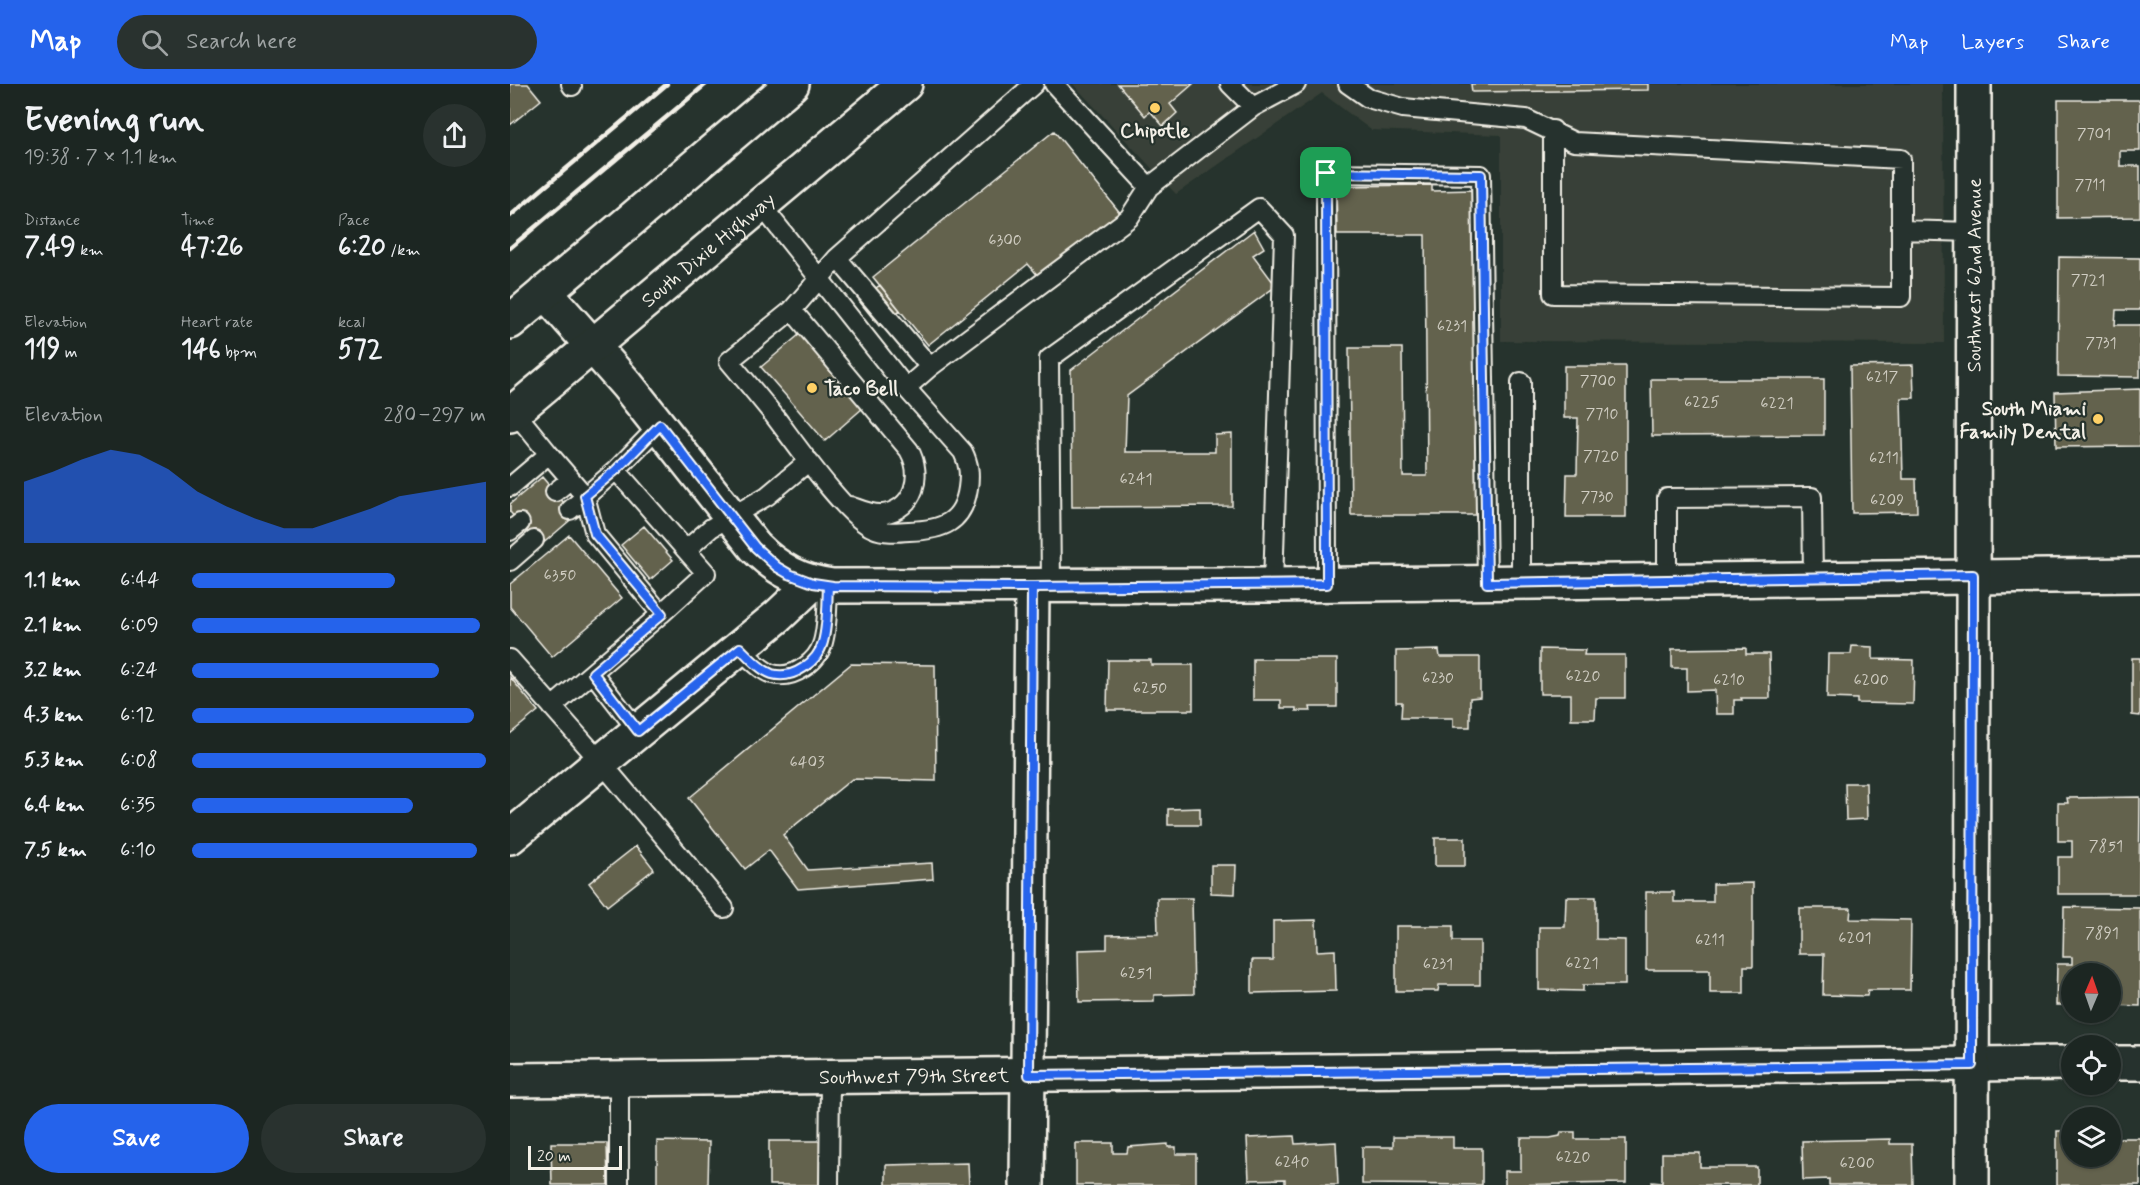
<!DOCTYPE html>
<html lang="en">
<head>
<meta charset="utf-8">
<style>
  :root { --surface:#1c2622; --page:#29322f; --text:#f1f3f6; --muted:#a0a5a5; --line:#3a4340; --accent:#2563eb }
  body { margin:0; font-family:Mynerve,sans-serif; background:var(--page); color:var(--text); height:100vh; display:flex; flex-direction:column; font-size:22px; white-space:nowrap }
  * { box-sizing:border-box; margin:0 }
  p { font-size:20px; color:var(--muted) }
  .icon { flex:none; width:33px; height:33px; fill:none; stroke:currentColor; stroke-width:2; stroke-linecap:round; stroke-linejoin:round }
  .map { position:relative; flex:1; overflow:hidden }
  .side { display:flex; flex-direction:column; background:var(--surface); width:510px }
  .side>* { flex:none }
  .needle { width:39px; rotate:2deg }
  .buttons { position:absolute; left:1551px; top:879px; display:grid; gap:12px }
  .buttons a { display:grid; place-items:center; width:60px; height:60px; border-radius:50%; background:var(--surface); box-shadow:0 2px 4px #0004,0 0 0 2px var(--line); font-size:30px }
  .scale { position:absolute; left:18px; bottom:15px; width:94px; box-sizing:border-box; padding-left:6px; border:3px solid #f4f1e8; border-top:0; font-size:16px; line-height:21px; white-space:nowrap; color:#f4f1e8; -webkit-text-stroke:4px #26332d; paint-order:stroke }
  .pin { position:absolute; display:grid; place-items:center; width:51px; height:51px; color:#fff; margin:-26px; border-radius:12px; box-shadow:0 3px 9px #0006 }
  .round { display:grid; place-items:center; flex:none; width:63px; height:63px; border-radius:32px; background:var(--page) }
  .headline { display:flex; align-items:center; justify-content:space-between; height:102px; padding:0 24px }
  h1 { font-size:33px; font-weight:700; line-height:45px }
  .metrics { display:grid; grid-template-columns:repeat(3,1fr); gap:9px; height:102px; padding:6px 24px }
  .metrics div { display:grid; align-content:center }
  .metrics b { font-size:26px; font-weight:700 }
  .metrics small { font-size:16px; font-weight:400 }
  .metrics p { font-size:16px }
  .chart { height:168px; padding:12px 24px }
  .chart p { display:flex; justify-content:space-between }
  .chart svg { width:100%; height:108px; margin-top:6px; fill:var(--accent); opacity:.7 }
  .primary-button { display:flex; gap:12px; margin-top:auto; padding:12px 24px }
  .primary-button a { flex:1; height:69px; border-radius:36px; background:var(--accent); color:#fff; font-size:24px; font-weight:700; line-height:69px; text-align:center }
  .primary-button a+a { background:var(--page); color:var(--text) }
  ul { padding:0 24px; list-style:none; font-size:20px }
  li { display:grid; grid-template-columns:96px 72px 1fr; align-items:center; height:45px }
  li i { height:15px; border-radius:8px; background:var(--accent) }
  header { display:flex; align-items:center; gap:36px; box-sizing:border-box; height:84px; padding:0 30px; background:var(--accent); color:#fff }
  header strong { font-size:28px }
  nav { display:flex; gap:33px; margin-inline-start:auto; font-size:21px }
  .search { width:420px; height:54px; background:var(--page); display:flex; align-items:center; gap:15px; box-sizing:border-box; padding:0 21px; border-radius:33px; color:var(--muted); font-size:22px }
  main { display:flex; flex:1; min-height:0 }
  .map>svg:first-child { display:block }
  .built { fill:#384137 }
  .building { fill:#63624e; stroke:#f4f1e8; stroke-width:1.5 }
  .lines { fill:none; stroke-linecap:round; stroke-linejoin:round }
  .service-casing { stroke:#f4f1e8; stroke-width:22 }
  .minor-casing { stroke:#f4f1e8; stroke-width:38 }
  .tertiary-casing { stroke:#f4f1e8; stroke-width:38 }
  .trunk-casing { stroke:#f4f1e8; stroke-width:38 }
  .service { stroke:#26332d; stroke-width:18 }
  .minor { stroke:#26332d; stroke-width:33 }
  .tertiary { stroke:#26332d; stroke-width:33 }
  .trunk { stroke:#26332d; stroke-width:33 }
  .rail { stroke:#f4f1e8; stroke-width:4.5 }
  .route-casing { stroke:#fff; stroke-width:12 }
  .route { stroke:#2563eb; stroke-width:8 }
  .poi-dot { fill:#ffd166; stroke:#26332d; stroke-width:2 }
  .labels { text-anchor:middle; stroke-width:4.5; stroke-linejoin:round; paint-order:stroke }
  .number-label { font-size:16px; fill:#d0cdc2 }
  .poi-label { font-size:20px; font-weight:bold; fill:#f4f1e8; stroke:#26332d }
  .street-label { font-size:20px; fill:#f4f1e8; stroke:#26332d }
</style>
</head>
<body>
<header>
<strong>Map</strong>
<div class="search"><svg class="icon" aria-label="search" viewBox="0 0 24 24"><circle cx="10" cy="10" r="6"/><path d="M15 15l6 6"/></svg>Search here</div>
<nav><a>Map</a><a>Layers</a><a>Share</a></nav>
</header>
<main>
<section class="side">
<div class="headline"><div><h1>Evening run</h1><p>19:38 · 7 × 1.1 km</p></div><a class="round"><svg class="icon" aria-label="share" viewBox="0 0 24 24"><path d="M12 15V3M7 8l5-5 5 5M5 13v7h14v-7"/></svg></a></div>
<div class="metrics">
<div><p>Distance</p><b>7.49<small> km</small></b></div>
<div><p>Time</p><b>47:26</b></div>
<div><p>Pace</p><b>6:20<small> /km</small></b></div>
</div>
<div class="metrics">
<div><p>Elevation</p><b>119<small> m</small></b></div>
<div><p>Heart rate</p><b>146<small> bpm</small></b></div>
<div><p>kcal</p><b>572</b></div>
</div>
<div class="chart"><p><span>Elevation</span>280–297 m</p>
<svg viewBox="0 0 160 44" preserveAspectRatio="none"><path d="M0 44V19L10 15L20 10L30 6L40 8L50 14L60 23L70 29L80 34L90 38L100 38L110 34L120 30L130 25L140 23L150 21L160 19V44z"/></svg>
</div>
<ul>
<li><b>1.1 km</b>6:44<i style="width:69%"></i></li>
<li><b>2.1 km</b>6:09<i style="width:98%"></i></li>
<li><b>3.2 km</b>6:24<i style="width:84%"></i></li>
<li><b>4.3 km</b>6:12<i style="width:96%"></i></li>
<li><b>5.3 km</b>6:08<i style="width:100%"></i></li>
<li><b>6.4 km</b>6:35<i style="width:75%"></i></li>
<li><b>7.5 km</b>6:10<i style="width:97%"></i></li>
</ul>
<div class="primary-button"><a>Save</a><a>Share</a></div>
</section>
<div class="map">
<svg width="1630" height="1101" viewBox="0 0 1630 1101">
  <rect width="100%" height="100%" fill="#26332d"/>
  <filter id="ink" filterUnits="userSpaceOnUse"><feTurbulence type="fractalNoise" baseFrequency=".0167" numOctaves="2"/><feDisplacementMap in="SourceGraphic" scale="12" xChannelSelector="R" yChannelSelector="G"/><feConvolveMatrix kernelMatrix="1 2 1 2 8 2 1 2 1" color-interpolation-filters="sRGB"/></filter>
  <g filter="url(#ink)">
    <!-- built -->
    <path class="built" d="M563,0H1433L1434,259L991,257V51L861,46L812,9L666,110Z"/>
    <!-- building -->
    <path class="building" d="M0,0H18L31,16L0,41Z
      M608,0H683L660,20L667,29L653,42L640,27L635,32Z
      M961,0H1138V6L962,8Z
      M1548,16H1630V67H1610V82H1630V133L1548,134Z
      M544,47L611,130L530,194L518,180L418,261L363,193Z
      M922,101V107L964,106L967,431H841L839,264H892L893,392H917L915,151H827L826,102Z
      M744,146L754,164L743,171L766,202L617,312L615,368H705V351L722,350V422L562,423L561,286Z
      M1549,173L1630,174V226H1606L1605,241H1630V293L1548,292Z
      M370,201L390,226L369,242L349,217Z
      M290,250L353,324L315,357L251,283Z
      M1403,281L1404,314H1391L1393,395H1406L1407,428L1342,429L1340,282Z
      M1054,282H1116V433H1056L1057,390H1067L1068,334H1054Z
      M1141,295H1314V351L1142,352Z
      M1630,305V362L1546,363L1545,308Z
      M32,393L65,432L30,462L0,428V420Z
      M134,442L163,476L140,496L111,461Z
      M59,451L112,514L42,573L0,523V500Z
      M1342,562L1363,563V575L1404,576L1403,620L1347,619V615L1317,614L1318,570H1341Z
      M1236,564V570H1259L1260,614H1231L1232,616H1224V630H1206L1205,606L1177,607V584H1162V565Z
      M1030,565L1075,566L1074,571H1115V614H1086L1085,635H1061V610H1030Z
      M929,566L930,573H970V613L960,614V643H943V634H891L892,618H886V567Z
      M1622,574H1630V632L1622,631Z
      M743,575H827V623H800L801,627H786V624H771V616H743Z
      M598,576H641V581H683V626H597Z
      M341,580L425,581L426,697L342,695L273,751L298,786L422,779L423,795L288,805L259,766L235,785L179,714Z
      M0,593L28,627L0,650Z
      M1335,699H1356L1357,735L1336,736Z
      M1630,713L1629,810H1548V773H1562V757H1548V719H1558L1557,714Z
      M690,724V741H658V725Z
      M925,754H955V782H925Z
      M126,762L144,785L97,822L79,799Z
      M701,781H726L725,810L701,809Z
      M1243,799V882H1234V909H1200V886H1136V808H1164V818H1203V800Z
      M1056,813H1086V855L1115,856V901H1073V907L1029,906V843H1055Z
      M647,814H682L684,910L644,911V917L569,918L568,866L597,865V851L648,850Z
      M1554,823L1630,824V922L1600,921V890H1562V921H1546L1547,880H1562V873H1553Z
      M1289,824H1341L1340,835L1401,836L1400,906H1358L1357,912L1313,911L1314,870H1289Z
      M806,836L807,867L825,866L826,907L742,909V876H763V837Z
      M886,842H943V857H970V901H929L928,907H886Z
      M1547,1047H1562V1072H1600V1054H1630V1101H1547Z
      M1051,1048H1065V1055H1116V1099L995,1101V1087H1011V1054H1040L1050,1052Z
      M784,1052L785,1060L826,1058L828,1101H775V1095L739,1096L737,1054Z
      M883,1053H943V1064H972V1101L852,1100V1063H883Z
      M1380,1055V1060H1402L1403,1101H1319V1095L1293,1096L1292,1057Z
      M147,1057L199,1058L198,1101H147Z
      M259,1057H312V1101H259Z
      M41,1059H97L98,1101H42Z
      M566,1059H603V1069H617L618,1063L658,1060V1063H666V1070H686V1101H566Z
      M1152,1069H1190V1083H1247V1101H1142V1098L1152,1099Z
      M458,1079L459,1101H376V1081Z"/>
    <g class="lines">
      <!-- service casing -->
      <g class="service-casing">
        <path id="service" d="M61,0L62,2
          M544,0L639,103L743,23L720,0
          M838,0L858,14L893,24L1016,35L1064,58L1391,75V146L1463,148
          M743,23L786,0
          M1043,46V210L1391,213V146
          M251,121L396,304L420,283L619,134L639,103
          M327,174L420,283
          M282,226L399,366C413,391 405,425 373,430C361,431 351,426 340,422
          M1011,298V498
          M396,304L453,368C459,380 460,390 458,404C453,439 432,446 399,447C387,448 374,449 363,444C337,434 285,359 266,334C251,315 235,296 219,277L282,226L327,174L524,0
          M39,370L75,412L85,450L151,530
          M0,403L39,370L4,327
          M45,408L60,396
          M60,426L106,386L150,341
          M0,447L10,439
          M177,465L201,444L257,412L299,377
          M0,477L24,456
          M1157,496V414L1302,413L1303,494
          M817,500L816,89L971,91L977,499
          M541,503L539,275L749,124L774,151L763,501
          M229,564C239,573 250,586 262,590C283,596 308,578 313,558C318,540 317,520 318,502
          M0,575L91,678L214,824
          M83,589L128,647
          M42,623L151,530L196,489L106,386
          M109,995V1101
          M319,1101L320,993"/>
      </g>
      <!-- minor casing -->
      <g class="minor-casing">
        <g id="minor">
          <path d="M35,208L117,301L245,463C268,486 291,498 323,502L763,501L1630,491"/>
          <path d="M0,753L268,532L303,499"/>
          <path d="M1600,979H1630"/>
          <path id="s1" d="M0,996L1562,979"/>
          <path d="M517,1101L522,503"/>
        </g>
      </g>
      <!-- tertiary casing -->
      <g class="tertiary-casing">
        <g id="tertiary">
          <path id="s2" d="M1462,1101L1464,0"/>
        </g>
      </g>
      <!-- trunk casing -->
      <g class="trunk-casing">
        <g id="trunk">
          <path d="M0,238L282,0"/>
          <path id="s3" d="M0,331L395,0"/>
        </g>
      </g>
      <!-- service -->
      <use href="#service" class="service"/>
      <!-- minor -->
      <use href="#minor" class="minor"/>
      <!-- tertiary -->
      <use href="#tertiary" class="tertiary"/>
      <!-- trunk -->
      <use href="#trunk" class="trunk"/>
      <!-- rail -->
      <path class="rail" d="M0,132L157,0
        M0,164L196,0"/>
    </g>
  </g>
  <g class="lines" filter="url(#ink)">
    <!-- route casing -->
    <g class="route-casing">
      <path id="route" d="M816,89L817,500L522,503L323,502L303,499L279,490L267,483L245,463L150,341L106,386L75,412L85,450L152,530L83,589L128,647L230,564C239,573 250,586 262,590C283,596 308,578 313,558C318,540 317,520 318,502H323L522,503L519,991L1462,981L1463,491L977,499L971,91L816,89"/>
    </g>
    <!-- route -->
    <use href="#route" class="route"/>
  </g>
  <!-- markers -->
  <g class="poi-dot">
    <circle cx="645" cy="24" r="6"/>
    <circle cx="302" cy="304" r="6"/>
    <circle cx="1588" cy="335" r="6"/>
  </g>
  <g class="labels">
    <!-- number labels -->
    <g class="number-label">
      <text x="1584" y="55">7701</text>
      <text x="1580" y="106">7711</text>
      <text x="495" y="161">6300</text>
      <text x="1578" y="201">7721</text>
      <text x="942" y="247">6231</text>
      <text x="1591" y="264">7731</text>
      <text x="1372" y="298">6217</text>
      <text x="1088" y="302">7700</text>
      <text x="1192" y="323">6225</text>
      <text x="1267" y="324">6221</text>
      <text x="1092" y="335">7710</text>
      <text x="1091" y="377">7720</text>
      <text x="1374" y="379">6211</text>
      <text x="626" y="400">6241</text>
      <text x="1087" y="418">7730</text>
      <text x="1377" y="421">6209</text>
      <text x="50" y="496">6350</text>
      <text x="1073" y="597">6220</text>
      <text x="928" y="599">6230</text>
      <text x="1219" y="601">6210</text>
      <text x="1361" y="601">6200</text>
      <text x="640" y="609">6250</text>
      <text x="297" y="683">6403</text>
      <text x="1596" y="767">7851</text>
      <text x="1592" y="854">7891</text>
      <text x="1345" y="859">6201</text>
      <text x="1200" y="861">6211</text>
      <text x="1072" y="884">6221</text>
      <text x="928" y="885">6231</text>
      <text x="626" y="894">6251</text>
      <text x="1063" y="1078">6220</text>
      <text x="782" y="1083">6240</text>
      <text x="1347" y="1084">6200</text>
    </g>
    <!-- poi labels -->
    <g class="poi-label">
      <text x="645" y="53">Chipotle</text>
      <text x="314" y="311" text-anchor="start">Taco Bell</text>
      <text x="1576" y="331" text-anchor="end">South Miami<tspan x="1576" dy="23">Family Dental</tspan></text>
    </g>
    <!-- street labels -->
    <g class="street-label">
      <text dy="7" stroke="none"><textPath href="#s3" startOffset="258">South Dixie Highway</textPath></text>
      <text dy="7" stroke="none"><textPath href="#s2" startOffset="910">Southwest 62nd Avenue</textPath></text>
      <text dy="7" stroke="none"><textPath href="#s1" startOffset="404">Southwest 79th Street</textPath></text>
    </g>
  </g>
</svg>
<div class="buttons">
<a><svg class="needle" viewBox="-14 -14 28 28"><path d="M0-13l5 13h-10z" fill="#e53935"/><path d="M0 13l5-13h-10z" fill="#a0a5a5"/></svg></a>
<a><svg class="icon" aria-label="locate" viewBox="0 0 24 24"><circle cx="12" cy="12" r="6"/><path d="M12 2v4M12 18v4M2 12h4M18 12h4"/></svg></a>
<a><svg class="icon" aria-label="layers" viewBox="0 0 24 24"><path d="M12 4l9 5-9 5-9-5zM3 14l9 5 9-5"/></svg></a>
</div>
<div class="scale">20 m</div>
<div class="pin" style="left:816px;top:89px;background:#1e9e55"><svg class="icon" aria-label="arrive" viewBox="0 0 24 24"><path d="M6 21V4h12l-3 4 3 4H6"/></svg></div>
</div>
</main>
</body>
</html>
